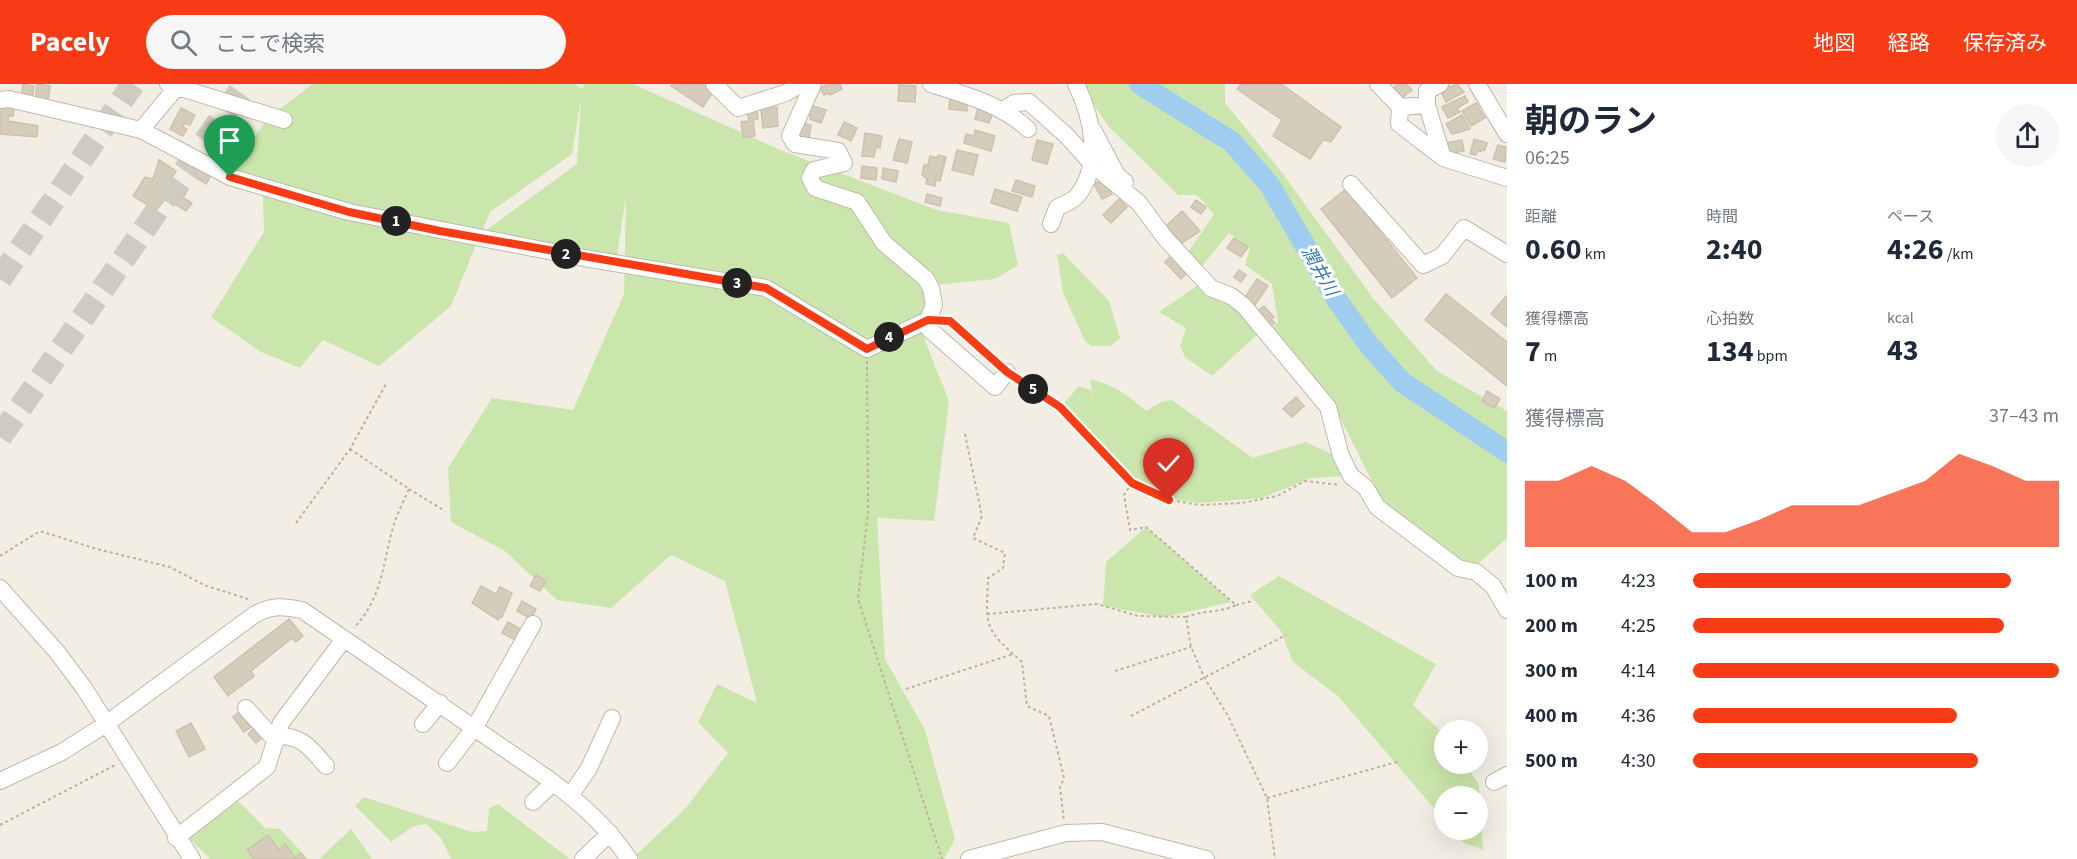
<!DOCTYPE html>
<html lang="ja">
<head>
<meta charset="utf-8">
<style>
  :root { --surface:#fff; --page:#f6f6f7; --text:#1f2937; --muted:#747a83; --accent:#f73b15 }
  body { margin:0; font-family:"Source Sans 3","Noto Sans JP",sans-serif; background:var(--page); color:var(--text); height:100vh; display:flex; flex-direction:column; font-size:22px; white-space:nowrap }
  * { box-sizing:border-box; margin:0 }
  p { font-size:20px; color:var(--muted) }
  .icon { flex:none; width:33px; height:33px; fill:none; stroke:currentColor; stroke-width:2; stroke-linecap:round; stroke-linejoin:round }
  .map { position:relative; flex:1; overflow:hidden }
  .drawer { display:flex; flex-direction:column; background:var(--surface); width:570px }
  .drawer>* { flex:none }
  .controls { position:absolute; left:1434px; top:636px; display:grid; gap:12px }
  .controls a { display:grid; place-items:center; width:54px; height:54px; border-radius:50%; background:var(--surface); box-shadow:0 6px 24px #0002; font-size:30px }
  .pin { position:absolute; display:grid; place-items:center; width:51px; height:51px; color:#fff; margin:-62px -26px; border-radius:50% 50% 50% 0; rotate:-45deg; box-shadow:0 0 6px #0007 }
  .pin .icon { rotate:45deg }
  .km { position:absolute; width:30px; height:30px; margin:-15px; border-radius:50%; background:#222; color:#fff; font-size:16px; line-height:30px; text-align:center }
  .round { display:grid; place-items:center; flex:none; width:63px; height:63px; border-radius:32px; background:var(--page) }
  .overview { display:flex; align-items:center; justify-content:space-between; height:102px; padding:0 18px }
  h1 { font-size:33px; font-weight:700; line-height:45px }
  .stats { display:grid; grid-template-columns:repeat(3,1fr); gap:9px; height:102px; padding:6px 18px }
  .stats div { display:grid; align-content:center }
  .stats b { font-size:30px; font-weight:700 }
  .stats small { font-size:16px; font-weight:400 }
  .stats p { font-size:16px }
  .chart { height:168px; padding:12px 18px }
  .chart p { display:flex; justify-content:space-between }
  .chart svg { width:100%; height:108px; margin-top:6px; fill:var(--accent); opacity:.7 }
  ul { padding:0 18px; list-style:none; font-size:20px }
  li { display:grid; grid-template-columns:96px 72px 1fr; align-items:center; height:45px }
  li i { height:15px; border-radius:8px; background:var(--accent) }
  header { display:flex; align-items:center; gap:36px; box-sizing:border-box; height:84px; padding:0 30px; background:var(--accent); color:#fff }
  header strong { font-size:28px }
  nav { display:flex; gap:33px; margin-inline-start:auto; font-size:21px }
  .search { width:420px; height:54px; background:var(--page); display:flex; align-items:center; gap:15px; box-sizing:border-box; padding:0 21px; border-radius:33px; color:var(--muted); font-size:22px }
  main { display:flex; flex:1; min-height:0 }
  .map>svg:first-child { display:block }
  .green { fill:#cbe6ac; fill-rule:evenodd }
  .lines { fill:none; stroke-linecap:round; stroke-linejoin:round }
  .river { stroke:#9fcdef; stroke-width:21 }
  .building { fill:#d6ccbc; stroke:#cec1ad; stroke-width:1.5 }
  .highway-tunnel { stroke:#cfcbc1; stroke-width:24; stroke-dasharray:24 12; stroke-linecap:butt }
  .minor-casing { stroke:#c0b8a9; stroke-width:18 }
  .path { stroke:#beb198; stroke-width:2; stroke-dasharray:3 3; stroke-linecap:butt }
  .minor { stroke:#fff; stroke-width:16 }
  .route-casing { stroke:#fff; stroke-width:12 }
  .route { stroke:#f73b15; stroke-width:8 }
  .labels { text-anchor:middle; stroke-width:6; stroke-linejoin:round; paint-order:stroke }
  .water-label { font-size:18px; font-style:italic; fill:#2f76ad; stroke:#fff }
</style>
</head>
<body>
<header>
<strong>Pacely</strong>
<div class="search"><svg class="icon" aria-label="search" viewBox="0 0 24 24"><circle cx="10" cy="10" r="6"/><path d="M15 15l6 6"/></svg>ここで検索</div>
<nav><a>地図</a><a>経路</a><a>保存済み</a></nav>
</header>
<main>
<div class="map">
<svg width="1507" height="775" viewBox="0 0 1507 775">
  <rect width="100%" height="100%" fill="#f2eee4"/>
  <!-- green -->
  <path class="green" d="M313,0H574L582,5L585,0H633L783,67L937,126L1009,139L1018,181L995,195L936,201L922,249L949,317L934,437L877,434L885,575L925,646L955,755L944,775H639L637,770L685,725L728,669L698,638L717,600L757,619L725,497L671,471L611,524L557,516L505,467L451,438L448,384L492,314L573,326L624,210L626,112L617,172L480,151L451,222L379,282L323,256L300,284L261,268L211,233L264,148L263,113L229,87L270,32ZM581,16L577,80L481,150L490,128L572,70Z
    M1080,0H1225V19L1280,86L1373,214L1437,287L1507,327V454L1470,487L1384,421L1336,325L1270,246L1278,238L1272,200L1245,181L1250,164L1229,149L1202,182L1189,167L1214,130L1197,111H1178L1108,42Z
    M1063,169L1109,217L1120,254L1111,262H1091L1085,257L1063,209L1057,171Z
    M1198,201L1236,223L1258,250L1212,292L1185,273L1180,262L1186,244L1159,228Z
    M1090,295C1113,300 1129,312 1146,327L1161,318L1172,316L1253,374L1306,358L1334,371L1343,392L1311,394L1262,414L1199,419L1165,414L1150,401L1137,400L1097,354L1090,353L1063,320L1079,302L1091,306L1093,314Z
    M1146,443L1232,518L1164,533L1103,522L1106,478Z
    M1279,492L1436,580L1413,621L1444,650V680H1465L1479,701L1483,766L1464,759L1452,746H1478V712H1444V736L1338,612L1293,578L1281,547L1250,511Z
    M364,713L472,748L487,747L489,724L498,720L570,775H451L441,754L426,740L414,742L391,758L355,722Z
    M237,716L265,744L280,745L308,775H210L188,753Z
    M351,745L372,775H319Z"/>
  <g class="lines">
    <!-- river -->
    <path class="river" d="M1140,0L1232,58L1269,100L1337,216L1369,261L1402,298L1507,368"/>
  </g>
  <!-- building -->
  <path class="building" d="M23,0L34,2L32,16L21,14Z
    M37,0L50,2L48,17L35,16Z
    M673,0H706L714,6L703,23L671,2Z
    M828,0H840L842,5L830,11L829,9L824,11L820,4Z
    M1241,0H1281L1341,43L1331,58L1323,56L1310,75L1273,52L1282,36L1237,5Z
    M1398,0H1406L1412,6L1399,16L1390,7Z
    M1446,0L1450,3L1457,0L1464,8L1446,18L1441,8Z
    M899,1L916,2L915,18L898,17Z
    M950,11L957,12V17L967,18V27L949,25Z
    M1465,12L1468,18L1457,24L1460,28L1448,34L1442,23Z
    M1476,19L1485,34L1471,42L1462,27Z
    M810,21L826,26L821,39L810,35L811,32L806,30Z
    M0,22L14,24L13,32H9L8,37L38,42L37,53L0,50Z
    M777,23L778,42L763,44L761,25Z
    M181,24L195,31L190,41L185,39L183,43L187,45L183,52L170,45Z
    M978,24L993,28L989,39L975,35Z
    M757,25L758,35L753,36L755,52L743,54L741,38L749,37L747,26Z
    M1462,31L1470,45L1452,50L1446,40Z
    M844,38L857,44L851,57L838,51Z
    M801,39L811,41L809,54L799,52Z
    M975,46L995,52L991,67L964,59L966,50L974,52Z
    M865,49L882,52L880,64L876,63L874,73L862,72Z
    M899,55L912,58L907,79L893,76Z
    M1474,55L1487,59L1485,66L1477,68L1476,71L1470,70Z
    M1037,56L1053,60L1047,80L1032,76Z
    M1462,56L1464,67L1447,70L1446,59Z
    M1498,61L1506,63L1505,78L1493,75Z
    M957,66L978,71L973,91L952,86Z
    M938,71L946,73L940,97L936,96L935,102L926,100L927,95L922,91L924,81H928L930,72L937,74Z
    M159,76L176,87L166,104L171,107L177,98L188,105L183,114L192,119L186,127L166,114L156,126L133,112L145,93L153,95Z
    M197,80L212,90L206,100L192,91Z
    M862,82L877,84L876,96L861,94Z
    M883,84L898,87L896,98L882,95Z
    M1103,95L1112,110L1102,115L1094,100Z
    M1016,96L1035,102L1032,113L1012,107Z
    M995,105L1022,113L1017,127L991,119Z
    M1346,105L1417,194L1392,214L1321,125Z
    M927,110L942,114L940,122L925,118Z
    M1119,115L1127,123L1111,139L1103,131Z
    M1196,116L1206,123L1201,130L1191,123Z
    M1182,127L1200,147L1182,159L1166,142Z
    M1234,154L1248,163L1241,173L1227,164Z
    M1173,170L1189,187L1181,195L1165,178Z
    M1239,186L1246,191L1241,198L1234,193Z
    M1257,195L1268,202L1254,222L1244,215Z
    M1446,210L1507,258V302L1425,236Z
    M1506,212L1507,213V243L1491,230Z
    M1264,222L1274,233L1271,235L1275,239L1269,243L1256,228Z
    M1487,307L1500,315L1494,324L1482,317Z
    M1296,313L1304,322L1292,333L1283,325Z
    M536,491L546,497L540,507L530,502Z
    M481,502L496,510L500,503L512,509L502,533L500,532L498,536L472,519Z
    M522,517L536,525L531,535L517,527Z
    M289,535L303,552L296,558L292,554L251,587L254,592L228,612L214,593Z
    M508,538L524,547L518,557L502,549Z
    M240,627L251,643L244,648L233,633Z
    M191,639L205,665L189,673L176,647Z
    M254,644L263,653L256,659L248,650Z
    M268,751L279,766L285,760L295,773L301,769L305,775H254L247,766Z"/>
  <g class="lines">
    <!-- highway-tunnel -->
    <path class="highway-tunnel" d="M0,195L133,0
      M0,353L245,0"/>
    <!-- minor casing -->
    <g class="minor-casing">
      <path id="minor" d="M168,0L284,36
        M714,0L738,24L786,9L801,0
        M931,0C966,11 1000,20 1028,45
        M1378,0L1400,23L1427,21
        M1440,0L1427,7V21L1443,74L1507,94
        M1477,0L1507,50
        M0,16L9,15L141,46L230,93L349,128L584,174L766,204L867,265L928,236L934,221L931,204L926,195L884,159L857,118L815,104L810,94L814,86L844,79L838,67L795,60L790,52L813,0
        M1400,23L1399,40L1443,74
        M1003,26L1014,19L1029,18L1068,53L1092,80L1139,119L1165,154L1211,204L1231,212L1244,222L1328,323L1341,372L1351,392L1366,404L1377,423L1458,484L1476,488L1493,502L1507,526
        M141,46L176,4
        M1093,46L1117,91L1125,98
        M1351,100L1423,181L1442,172L1464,144L1507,170
        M1051,140L1057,124C1063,120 1073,117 1077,112C1103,80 1092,33 1076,0
        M928,236L929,245L995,303L1007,288
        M0,504L57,568L84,604L192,775
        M246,624L276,657
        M423,640L440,619
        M277,652C302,651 310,664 326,682
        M447,679L475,643L533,540
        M0,697L62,668L106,640L254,531C271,521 283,522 302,526L547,694C579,718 607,742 629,775
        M1494,698L1507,691
        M570,712L589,684L612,634
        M533,718L553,699
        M176,754L267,683L281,639L344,555
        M583,775L610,749
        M969,775L1066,749L1102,748L1206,775"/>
    </g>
    <!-- path -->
    <path class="path" d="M944,237H950L996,279
      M867,277L868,429L858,515L942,775
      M1018,295L1060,323L1132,399L1169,416L1200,421L1242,419L1277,412L1305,397L1340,401
      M965,350L982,432L973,454L1005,469L1003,484L988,494C986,545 984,544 1022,578L1027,622L1049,632L1064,694L1060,703L1064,737
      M350,365L409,405C404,416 398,428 394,440C382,480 384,511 354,544
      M1132,399L1124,411L1130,446L1146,443L1236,521C1220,529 1203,526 1186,533
      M409,405L445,427
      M296,439L350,365L386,300
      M0,472L40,447L97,465L170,483L204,501L251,516
      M1236,521L1253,517
      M987,530L1097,520L1138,532L1186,533L1191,563L1204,593L1228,632L1267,714L1275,775
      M1115,587L1191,563
      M906,605L1013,570
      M1131,632L1286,551
      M1267,714L1397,678
      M0,741L117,680"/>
    <!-- minor -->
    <use href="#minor" class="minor"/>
  </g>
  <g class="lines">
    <!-- route casing -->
    <g class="route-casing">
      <path id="route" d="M230,93L349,128L440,147L766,204L867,265L928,236L950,237L1007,288L1060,323L1132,399L1169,416"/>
    </g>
    <!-- route -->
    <use href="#route" class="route"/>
  </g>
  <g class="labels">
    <!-- water labels -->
    <g class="water-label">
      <text transform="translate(1320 187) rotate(60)" y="6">潤井川</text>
    </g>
  </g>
</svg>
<div class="controls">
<a>+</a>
<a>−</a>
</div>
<div class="pin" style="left:230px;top:93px;background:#1e9e55"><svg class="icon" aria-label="arrive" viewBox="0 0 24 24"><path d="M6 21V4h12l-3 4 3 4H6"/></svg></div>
<div class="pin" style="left:1169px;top:416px;background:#d93025"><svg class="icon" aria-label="check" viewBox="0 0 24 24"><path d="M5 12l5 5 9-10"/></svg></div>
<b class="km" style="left:396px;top:137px">1</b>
<b class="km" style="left:566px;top:170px">2</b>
<b class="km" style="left:737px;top:199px">3</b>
<b class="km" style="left:889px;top:253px">4</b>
<b class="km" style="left:1033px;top:305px">5</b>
</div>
<section class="drawer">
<div class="overview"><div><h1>朝のラン</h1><p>06:25</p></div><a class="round"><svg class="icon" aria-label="share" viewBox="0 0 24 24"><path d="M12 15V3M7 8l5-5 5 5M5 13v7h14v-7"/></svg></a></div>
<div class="stats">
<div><p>距離</p><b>0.60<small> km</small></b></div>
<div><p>時間</p><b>2:40</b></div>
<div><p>ペース</p><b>4:26<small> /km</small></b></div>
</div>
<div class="stats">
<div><p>獲得標高</p><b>7<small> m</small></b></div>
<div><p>心拍数</p><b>134<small> bpm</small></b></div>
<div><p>kcal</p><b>43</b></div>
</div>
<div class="chart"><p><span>獲得標高</span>37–43 m</p>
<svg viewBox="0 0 160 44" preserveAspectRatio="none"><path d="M0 44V17L10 17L20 11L30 17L40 27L50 38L60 38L70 33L80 27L90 27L100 27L110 22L120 17L130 6L140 11L150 17L160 17V44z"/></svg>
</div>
<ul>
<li><b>100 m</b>4:23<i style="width:87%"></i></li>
<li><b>200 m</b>4:25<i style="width:85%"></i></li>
<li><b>300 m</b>4:14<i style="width:100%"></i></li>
<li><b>400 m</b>4:36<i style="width:72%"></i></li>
<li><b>500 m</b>4:30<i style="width:78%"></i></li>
</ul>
</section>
</main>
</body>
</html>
